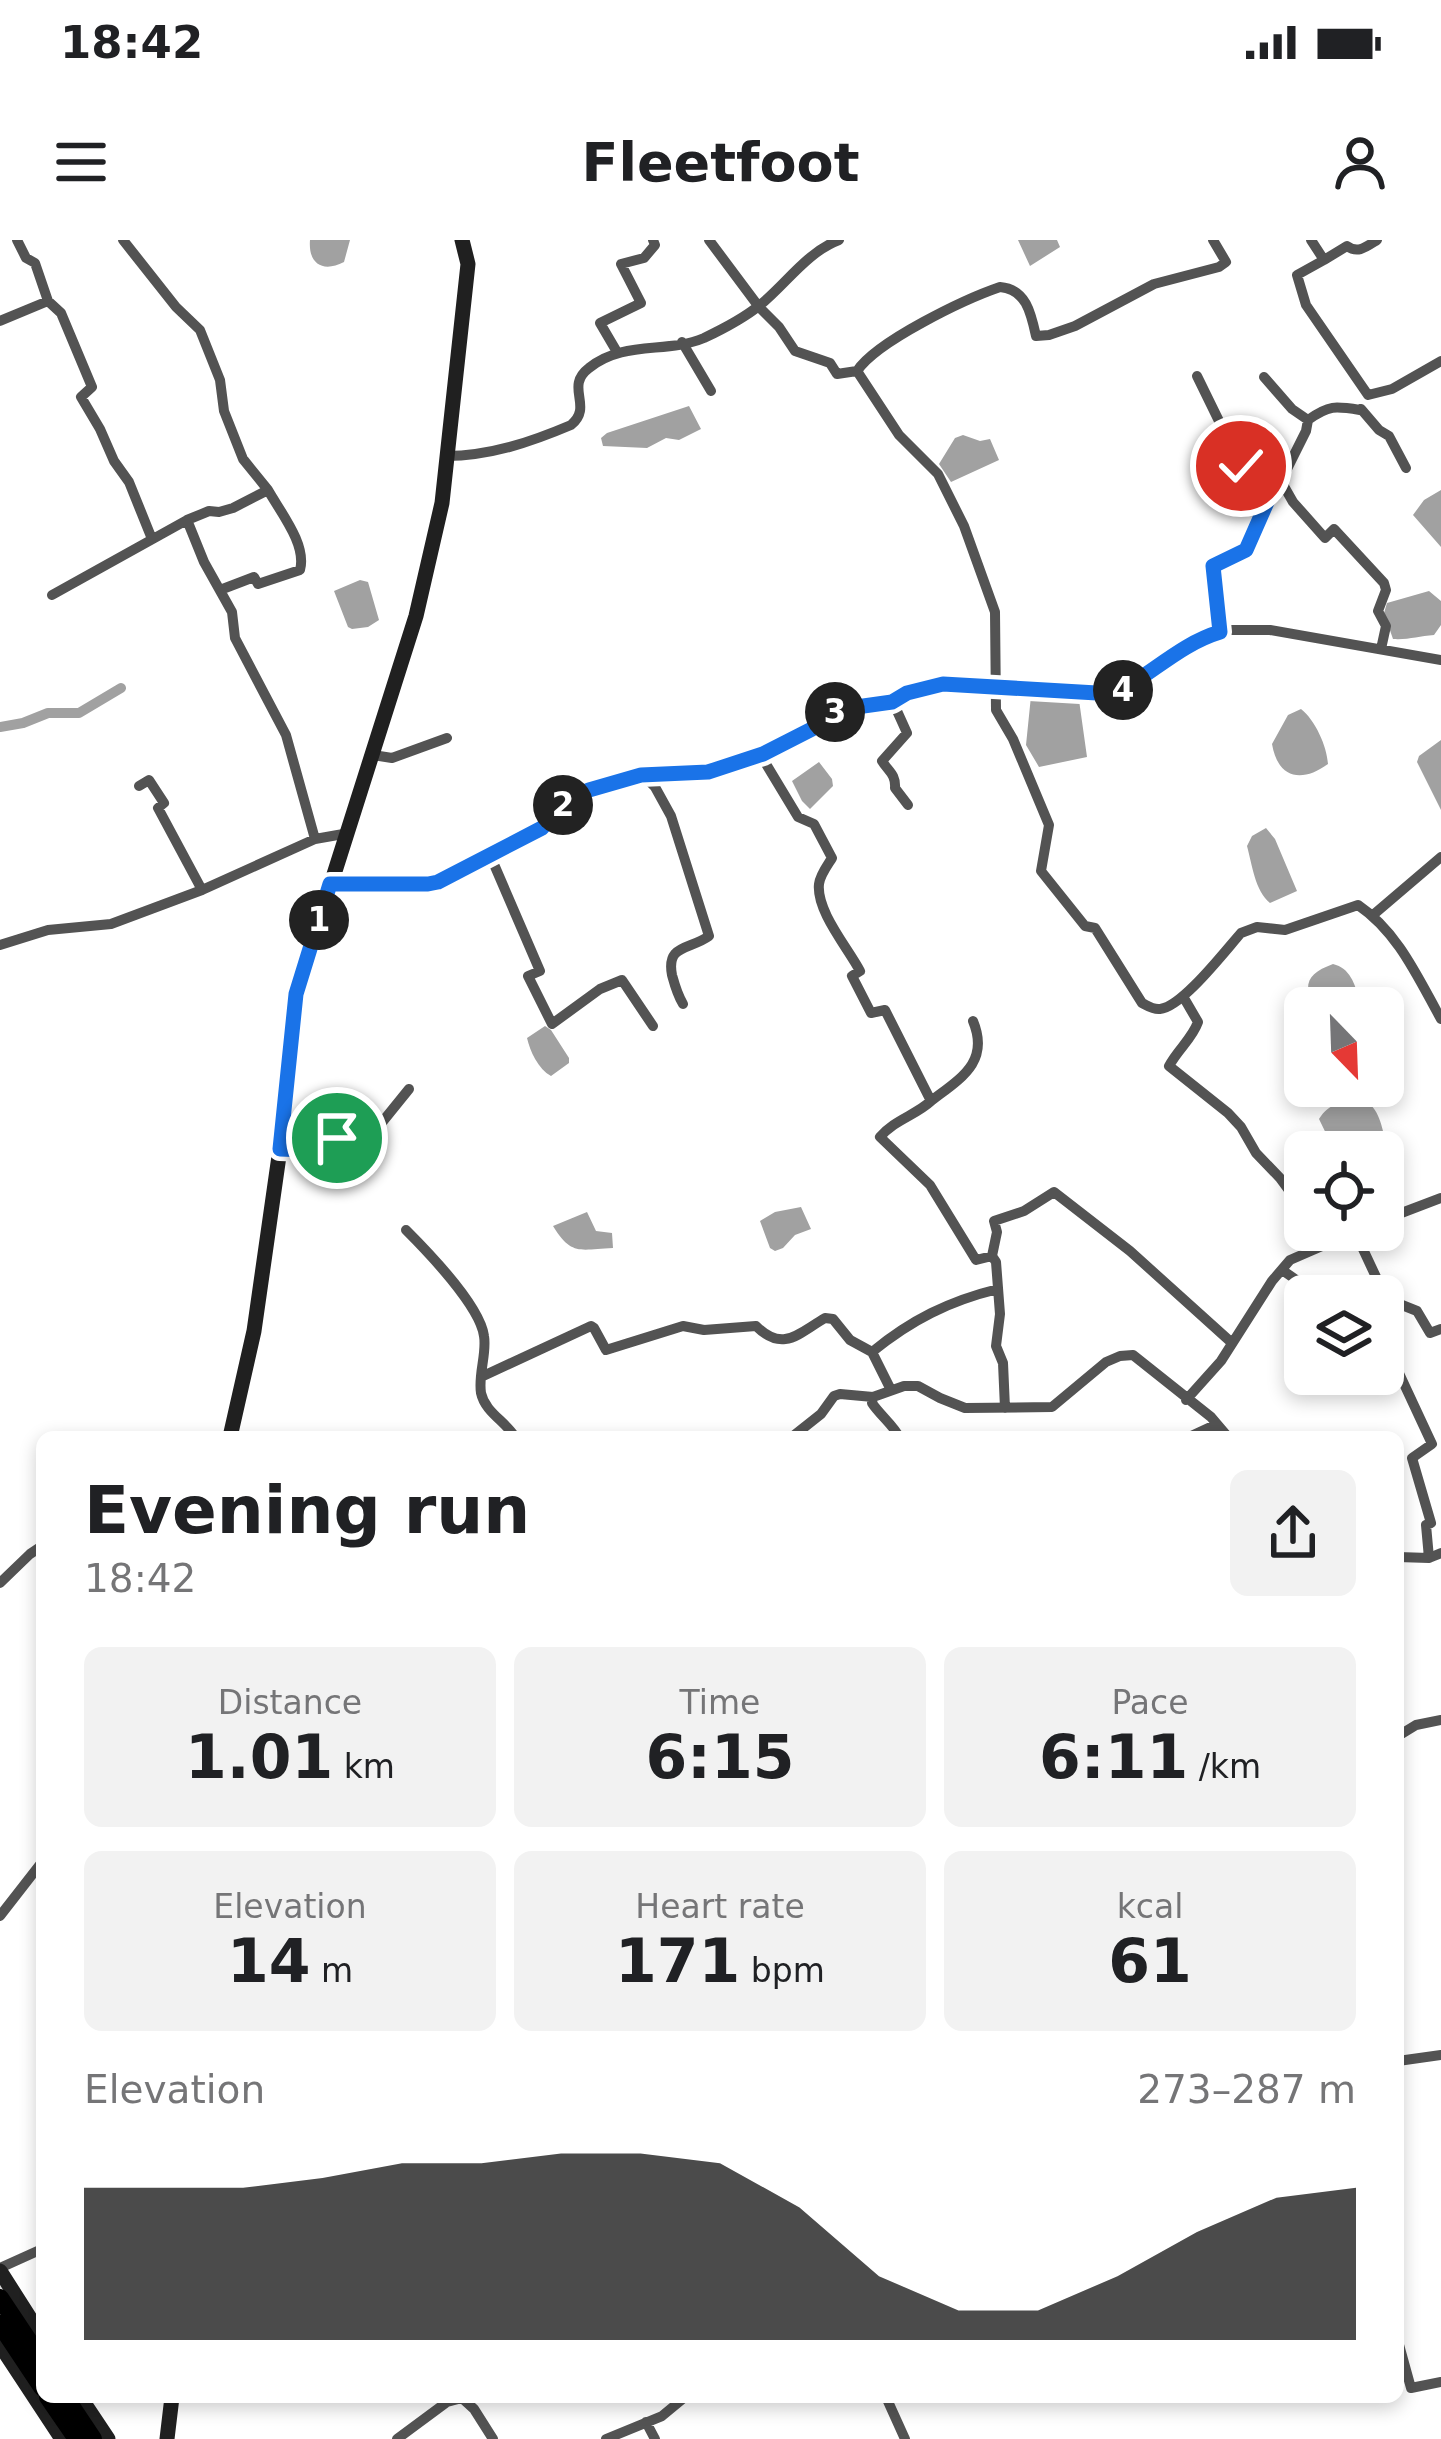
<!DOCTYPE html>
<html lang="en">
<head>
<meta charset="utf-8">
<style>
  :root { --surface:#fff; --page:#f2f2f2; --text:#202124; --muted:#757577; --accent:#000 }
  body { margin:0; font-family:"DejaVu Sans",sans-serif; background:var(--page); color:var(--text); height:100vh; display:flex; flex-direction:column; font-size:45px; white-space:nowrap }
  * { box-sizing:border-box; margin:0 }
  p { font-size:39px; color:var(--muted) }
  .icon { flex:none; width:66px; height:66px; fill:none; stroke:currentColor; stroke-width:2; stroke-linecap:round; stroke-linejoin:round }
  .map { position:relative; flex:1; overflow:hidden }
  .panel { position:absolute; left:36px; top:1191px; width:1368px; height:972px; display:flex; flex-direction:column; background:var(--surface); border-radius:18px; box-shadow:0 6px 18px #0003 }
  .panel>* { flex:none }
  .needle { width:78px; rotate:157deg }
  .controls { position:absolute; left:1284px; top:747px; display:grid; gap:24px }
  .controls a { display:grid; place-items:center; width:120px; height:120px; border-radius:18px; background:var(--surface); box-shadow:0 6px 18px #0003; font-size:60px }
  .pin { position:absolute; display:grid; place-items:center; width:102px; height:102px; color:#fff; margin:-51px; border:6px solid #fff; border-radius:50%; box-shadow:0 3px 12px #0007 }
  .km { position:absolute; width:60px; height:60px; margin:-30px; border-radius:50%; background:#222; color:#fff; font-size:33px; line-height:60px; text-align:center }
  .round { display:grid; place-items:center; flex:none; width:126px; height:126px; border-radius:18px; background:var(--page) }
  .head { display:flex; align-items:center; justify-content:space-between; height:204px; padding:0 48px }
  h1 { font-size:66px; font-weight:800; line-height:90px }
  .stats { display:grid; grid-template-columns:repeat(3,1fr); gap:18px; height:204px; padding:12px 48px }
  .stats div { display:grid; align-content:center; border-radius:18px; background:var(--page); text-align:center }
  .stats b { font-size:60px; font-weight:800 }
  .stats small { font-size:33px; font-weight:400 }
  .stats p { font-size:33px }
  .chart { height:336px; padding:24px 48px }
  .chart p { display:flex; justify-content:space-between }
  .chart svg { width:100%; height:216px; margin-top:12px; fill:var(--accent); opacity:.7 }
  .status { display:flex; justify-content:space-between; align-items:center; height:84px; padding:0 60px; background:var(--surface); direction:ltr }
  .status svg { height:33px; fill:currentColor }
  header { display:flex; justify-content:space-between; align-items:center; height:156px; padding:0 48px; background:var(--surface); font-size:54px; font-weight:800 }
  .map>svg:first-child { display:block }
  .water { fill:#a1a1a1 }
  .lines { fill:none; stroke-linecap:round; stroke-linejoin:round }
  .canal { stroke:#a1a1a1; stroke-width:10 }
  .highway-casing { stroke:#dbdbdb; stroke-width:24 }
  .street { stroke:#535353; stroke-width:10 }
  .secondary { stroke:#202020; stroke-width:15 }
  .highway { stroke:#000; stroke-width:18 }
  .route-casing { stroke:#fff; stroke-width:24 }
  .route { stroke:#1a73e8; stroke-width:15 }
</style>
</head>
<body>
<div class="status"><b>18:42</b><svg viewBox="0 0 49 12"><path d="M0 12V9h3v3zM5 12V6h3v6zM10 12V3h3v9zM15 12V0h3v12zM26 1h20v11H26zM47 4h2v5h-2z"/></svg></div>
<header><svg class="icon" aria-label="menu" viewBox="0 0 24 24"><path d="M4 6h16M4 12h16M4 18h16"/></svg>Fleetfoot<svg class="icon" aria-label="person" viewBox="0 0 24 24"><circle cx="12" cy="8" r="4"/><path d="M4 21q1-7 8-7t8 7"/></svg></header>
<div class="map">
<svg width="1441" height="2199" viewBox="0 0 1441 2199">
  <rect width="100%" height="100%" fill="#fff"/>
  <!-- water -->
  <path class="water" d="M310,0H350L344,22C323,33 308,24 310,0Z
    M1018,0H1057L1060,7L1030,26Z
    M689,166L701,189L679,200L666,198L647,208L603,206L601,198L607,193Z
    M963,195L980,201L990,199L999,220L951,242L939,224L955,198Z
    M1441,250V307L1413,275L1424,260Z
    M360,340L368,342L379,380L368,387L352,389L348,387L334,351Z
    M1429,351L1441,361V385L1434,395C1419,396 1408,400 1393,399L1384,373L1387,363Z
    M1031,456L1079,460L1087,517L1039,527L1026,505Z
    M1301,469C1315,480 1327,506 1328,524C1302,543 1278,539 1272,504L1288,475Z
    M1441,500V570L1417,522L1419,516Z
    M819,522L832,539L833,546L810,569L802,561L792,541Z
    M1266,588L1275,599L1297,651L1270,663C1255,651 1252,624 1247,606L1252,596Z
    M1333,724C1350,728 1355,744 1359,759L1353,768L1312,766C1303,742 1309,733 1333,724Z
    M545,786L551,790L569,818V823L551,836C538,829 530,811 527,798Z
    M1363,859C1380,869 1381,885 1386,902L1378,912H1335L1319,879C1329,863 1344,860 1363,859Z
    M801,967L811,989L795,995L783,1008L775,1011L770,1008L760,981L775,972Z
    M587,972L596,991L612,993L613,1008C581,1009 572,1017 553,986Z"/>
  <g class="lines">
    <!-- canal -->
    <path class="canal" d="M0,487L23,483L48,473H79L121,448"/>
    <!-- highway casing -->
    <g class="highway-casing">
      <path id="highway" d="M0,2058L42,2121
        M0,2084L42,2147
        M48,2157L77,2199
        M65,2157L93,2199"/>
    </g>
    <!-- street -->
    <path class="street" d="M17,0L26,18L35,23L48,61L61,73L92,147L81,157L100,189L114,221L129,242L152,299
      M123,0L176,67L200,90L220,140L224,171L243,219L268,250
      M709,0L759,67L779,87L795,111L830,123L837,134L857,131L899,195L938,234L964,286L995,372L996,470L1013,499L1049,585L1041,631L1085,686L1095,688L1142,763C1148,766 1153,770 1160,769C1182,767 1225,711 1241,693L1257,687L1285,690L1358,665C1398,692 1418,738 1441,779
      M1311,0L1324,20L1297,35L1306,65L1368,155
      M1324,20L1347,6C1358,14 1366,7 1377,0
      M0,81L48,61
      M682,102L711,151
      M617,112L600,83L641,63L621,24L644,18L655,5L653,0
      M857,131C877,101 965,59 1000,47C1026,49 1031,73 1036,96L1049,95L1075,86L1154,44L1219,27L1226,22L1213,0
      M1197,136L1241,226L1268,259L1246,310L1213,326L1220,391
      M1264,137L1292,169L1308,180C1329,165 1335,166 1360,170
      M1368,155L1392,149L1441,121
      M1361,169L1379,190L1389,196L1406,228
      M1308,180L1306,191L1281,241L1293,262L1325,298L1334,289L1384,343L1386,350L1378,371L1386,386L1381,409
      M446,216C490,216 531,202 571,185C594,166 564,147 589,128C624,100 666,114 704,98C723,89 744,78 760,65C786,44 807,12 839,0
      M187,280L209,271L219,272L233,268L268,250C281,273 307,305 300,330L258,344L254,337L220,350
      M52,355L187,280L204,322L232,372L235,398L286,495L315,599
      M893,462L907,493L882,521C888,531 896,534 895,548L908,565
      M763,514L766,524L798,577L814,584L832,618C827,626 820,635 819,644C816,671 848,708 860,731L852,736L871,773L885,770L931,861C916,875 894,880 880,897L930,945L976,1020L992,1016L996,1022L1000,1074L996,1106L1003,1123L1005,1168
      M373,515L392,518L447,498
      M644,536L655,547L671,576L709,696C690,710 666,704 672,735C675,746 677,754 683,764
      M139,546L149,540L164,563L158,568L202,650
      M490,615L540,731L528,736L552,784L600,749L622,740L653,786
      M330,644H428L438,642L542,588L565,562L589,551L641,535L708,532L763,514L812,489L833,473L842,469L893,462L907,453L943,444L1115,454L1136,443L1192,402L1224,390H1270L1441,420
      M1373,675L1441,617
      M0,705L48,690L111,684L202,650L315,599L349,593
      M1184,758L1198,782C1192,799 1178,809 1169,826L1228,873L1241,887L1256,913L1280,938L1294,957L1309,1011
      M931,861C961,838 990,822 973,781
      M280,909L305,910L319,907L341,894L375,891L409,849
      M1383,980L1441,958
      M406,990C427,1011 480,1066 484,1096C487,1114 478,1134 481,1153C485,1172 505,1181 515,1197
      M1355,992L1391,1069L1402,1065L1417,1071L1430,1093L1441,1089
      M992,1016L997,992L994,981L1024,971L1054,952L1130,1011L1232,1103
      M1282,1030L1305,1046L1310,1056
      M1383,1109L1391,1116L1432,1204L1412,1218L1431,1283L1426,1285L1429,1318
      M872,1112C911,1080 949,1061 998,1049
      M481,1137L591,1086L594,1088L606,1110L683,1086L704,1090L756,1086C783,1113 799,1093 825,1078L833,1079L850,1100L872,1112L891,1150
      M873,1157L872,1163C879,1174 895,1187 899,1197
      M1186,1160L1221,1121L1272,1041L1290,1020L1359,990
      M792,1197L821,1174L834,1156L840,1154L873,1157L904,1146H918L940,1158L965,1168L1052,1167L1106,1122L1120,1116L1133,1115L1211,1177L1228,1197
      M1189,1197L1217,1184
      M1398,1317L1429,1318L1441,1313
      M0,1343L30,1314L42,1306
      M1398,1496L1416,1485L1441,1480
      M0,1676L42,1622
      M1398,1821L1441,1815
      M0,2028L42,2009
      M1398,2062V2071
      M1398,2101L1411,2148L1441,2142
      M886,2157L905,2199
      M646,2182L655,2199
      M397,2199L447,2162L462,2158L474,2169L493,2199
      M606,2199L662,2176L685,2157"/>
    <!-- secondary -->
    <path class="secondary" d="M230,1197L254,1091L280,909L296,754L416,376L442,263L468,24L462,0
      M0,2031L42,2097
      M0,2105L62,2199
      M80,2157L108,2199
      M167,2199L172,2157"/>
    <!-- highway -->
    <use href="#highway" class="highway"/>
  </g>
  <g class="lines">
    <!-- route casing -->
    <g class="route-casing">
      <path id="route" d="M337,898L305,910L280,909L296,754L330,644H428L438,642L542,588L566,562L589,550L641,535L708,532L763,514L812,489L832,473L842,469L892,462L907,453L943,444L1114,454C1151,435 1180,404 1220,392L1213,326L1246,310L1268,260L1241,226"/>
    </g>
    <!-- route -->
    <use href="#route" class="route"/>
  </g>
</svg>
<div class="controls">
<a><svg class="needle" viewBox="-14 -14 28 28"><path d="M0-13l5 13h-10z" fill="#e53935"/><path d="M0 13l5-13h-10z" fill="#757577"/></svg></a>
<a><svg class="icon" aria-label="locate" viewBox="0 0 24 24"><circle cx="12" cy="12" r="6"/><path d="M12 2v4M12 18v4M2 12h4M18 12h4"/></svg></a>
<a><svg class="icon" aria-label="layers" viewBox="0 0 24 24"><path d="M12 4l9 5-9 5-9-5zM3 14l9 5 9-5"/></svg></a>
</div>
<div class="pin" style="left:337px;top:898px;background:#1e9e55"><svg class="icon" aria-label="arrive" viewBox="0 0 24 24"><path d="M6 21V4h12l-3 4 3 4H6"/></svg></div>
<div class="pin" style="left:1241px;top:226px;background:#d93025"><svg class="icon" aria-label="check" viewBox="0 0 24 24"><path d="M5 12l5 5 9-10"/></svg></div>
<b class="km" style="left:319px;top:680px">1</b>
<b class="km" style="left:563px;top:565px">2</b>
<b class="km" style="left:835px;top:472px">3</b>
<b class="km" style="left:1123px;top:450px">4</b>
<section class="panel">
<div class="head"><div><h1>Evening run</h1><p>18:42</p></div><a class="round"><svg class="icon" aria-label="share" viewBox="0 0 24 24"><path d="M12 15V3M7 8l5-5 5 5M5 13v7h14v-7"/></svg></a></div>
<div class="stats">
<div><p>Distance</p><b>1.01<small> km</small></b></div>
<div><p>Time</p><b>6:15</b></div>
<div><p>Pace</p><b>6:11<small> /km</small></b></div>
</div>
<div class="stats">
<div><p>Elevation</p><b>14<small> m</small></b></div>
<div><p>Heart rate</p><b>171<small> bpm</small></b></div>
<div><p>kcal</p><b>61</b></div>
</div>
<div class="chart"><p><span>Elevation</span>273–287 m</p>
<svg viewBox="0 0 160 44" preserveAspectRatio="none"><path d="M0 44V13L10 13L20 13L30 11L40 8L50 8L60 6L70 6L80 8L90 17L100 31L110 38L120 38L130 31L140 22L150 15L160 13V44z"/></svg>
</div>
</section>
</div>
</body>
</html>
